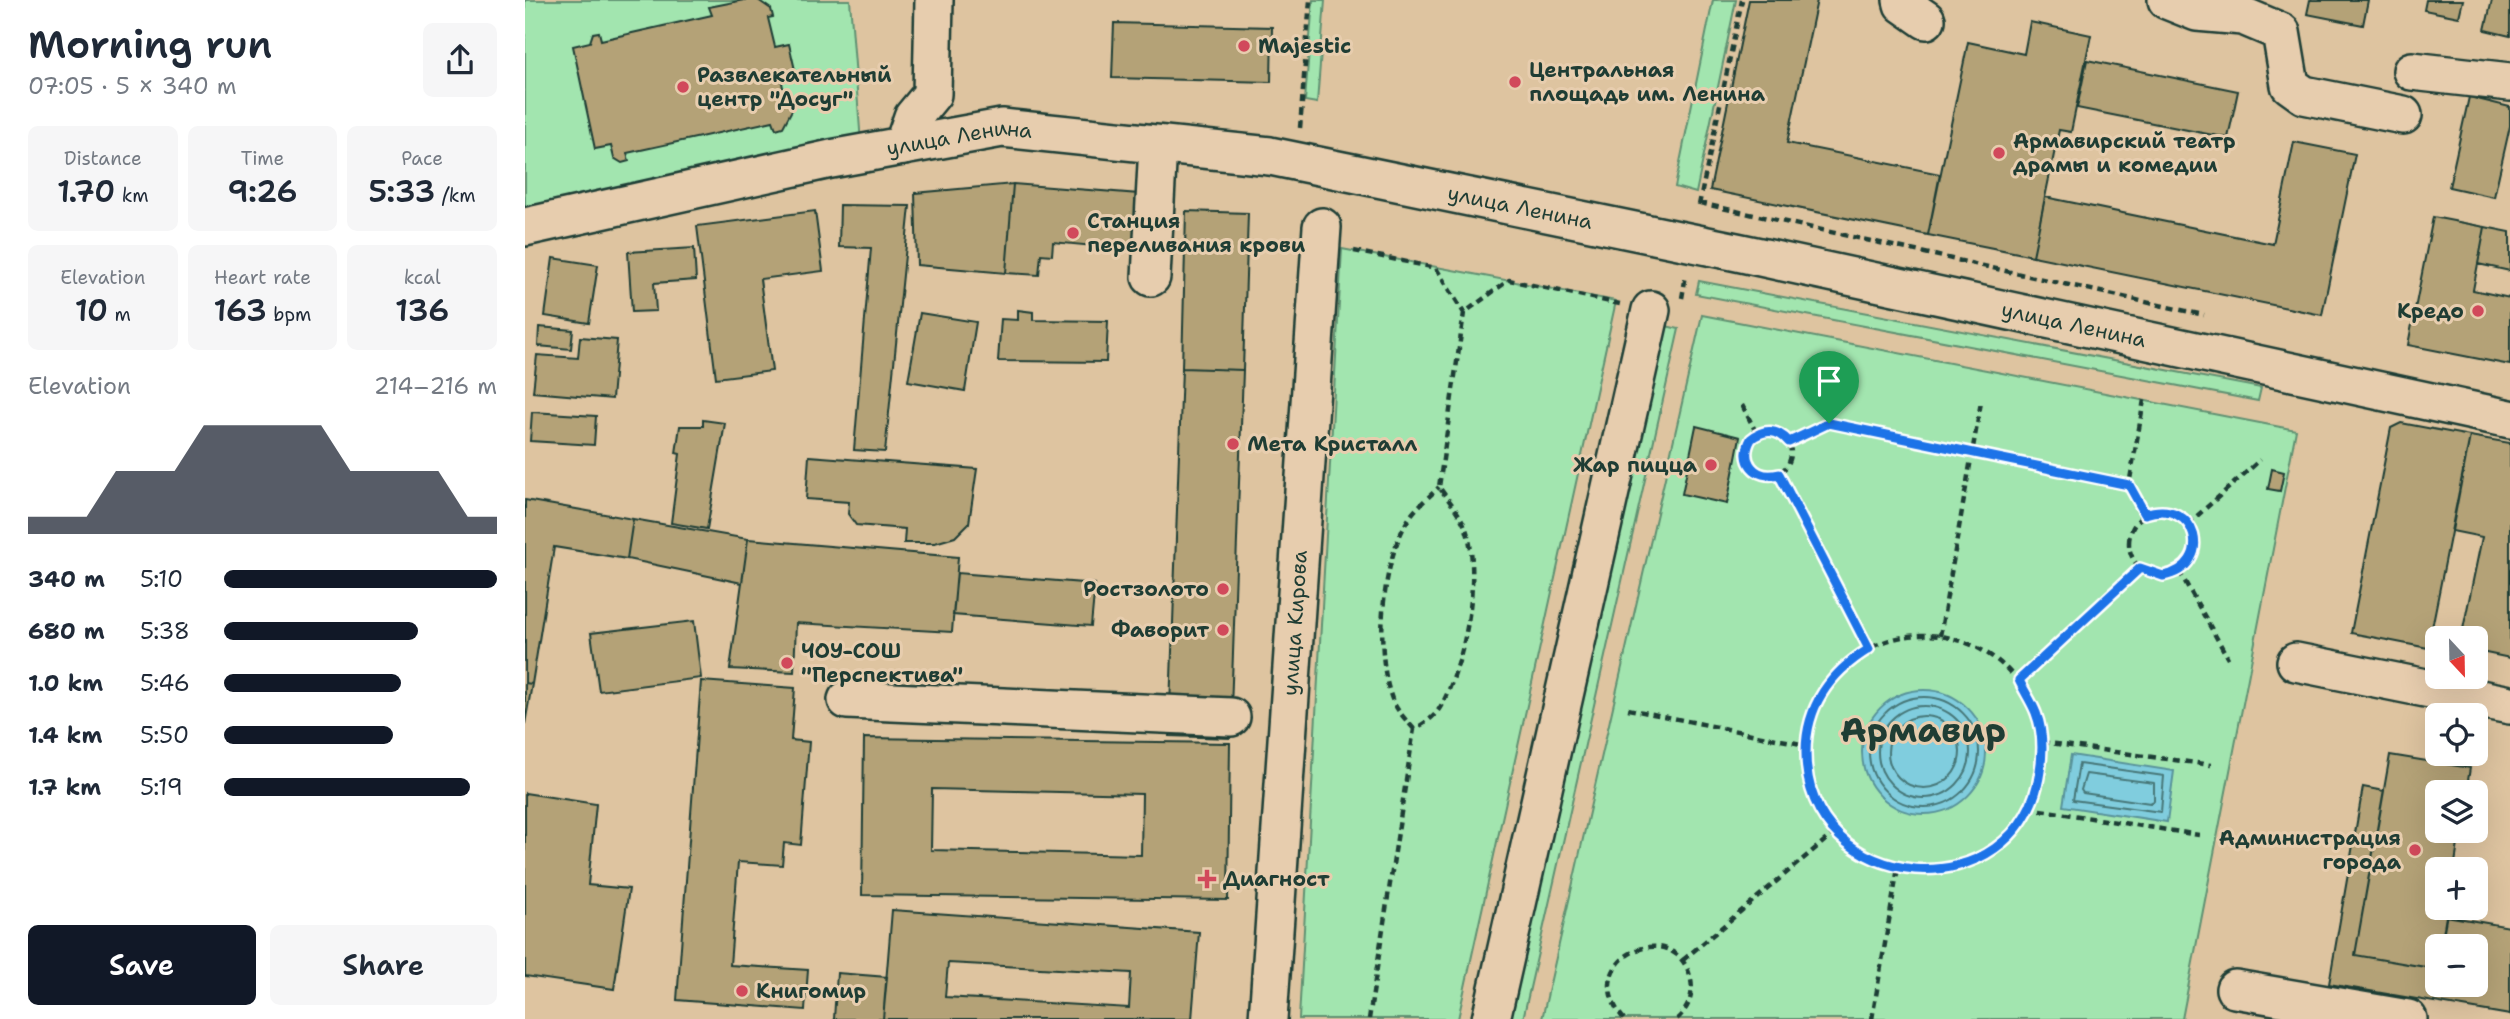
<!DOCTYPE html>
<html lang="en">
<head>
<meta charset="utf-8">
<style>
  :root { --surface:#fff; --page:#f6f6f7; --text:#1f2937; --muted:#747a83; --accent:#111827 }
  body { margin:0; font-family:"Shantell Sans",sans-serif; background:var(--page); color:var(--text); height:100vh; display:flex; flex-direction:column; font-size:26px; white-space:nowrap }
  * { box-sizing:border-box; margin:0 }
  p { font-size:23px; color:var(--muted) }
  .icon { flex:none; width:38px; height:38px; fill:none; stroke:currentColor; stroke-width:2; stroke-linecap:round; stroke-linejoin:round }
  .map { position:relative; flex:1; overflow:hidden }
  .side { display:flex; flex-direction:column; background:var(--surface); width:525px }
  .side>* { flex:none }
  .needle { width:46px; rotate:158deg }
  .buttons { position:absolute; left:1900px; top:626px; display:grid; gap:14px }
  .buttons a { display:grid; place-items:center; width:63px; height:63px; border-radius:10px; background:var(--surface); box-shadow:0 7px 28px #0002; font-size:35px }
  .pin { position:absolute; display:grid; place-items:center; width:60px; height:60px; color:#fff; margin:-72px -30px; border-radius:50% 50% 50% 0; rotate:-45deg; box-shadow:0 0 7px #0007 }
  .pin .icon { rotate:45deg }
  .round { display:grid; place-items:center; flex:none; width:74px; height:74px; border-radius:10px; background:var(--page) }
  .head { display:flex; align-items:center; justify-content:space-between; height:119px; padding:0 28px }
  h1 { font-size:38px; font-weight:600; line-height:52px }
  .figures { display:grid; grid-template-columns:repeat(3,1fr); gap:10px; height:119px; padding:7px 28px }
  .figures div { display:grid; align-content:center; border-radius:10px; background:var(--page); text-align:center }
  .figures b { font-size:30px; font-weight:600 }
  .figures small { font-size:19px; font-weight:400 }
  .figures p { font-size:19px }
  .chart { height:196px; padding:14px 28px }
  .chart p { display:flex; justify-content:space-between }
  .chart svg { width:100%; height:126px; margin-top:7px; fill:var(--accent); opacity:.7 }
  .button { display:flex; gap:14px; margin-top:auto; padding:14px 28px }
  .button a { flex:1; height:80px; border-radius:10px; background:var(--accent); color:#fff; font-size:28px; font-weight:600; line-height:80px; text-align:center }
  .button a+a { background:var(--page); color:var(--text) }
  ul { padding:0 28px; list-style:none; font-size:23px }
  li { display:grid; grid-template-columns:112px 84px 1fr; align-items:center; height:52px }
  li i { height:18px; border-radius:9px; background:var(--accent) }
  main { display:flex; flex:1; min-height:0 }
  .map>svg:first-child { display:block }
  .green { fill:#a2e5af; stroke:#609172; stroke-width:2 }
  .water { fill:#80cdde; stroke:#59939a; stroke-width:2 }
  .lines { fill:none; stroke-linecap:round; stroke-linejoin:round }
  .shore { stroke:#467778; stroke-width:2 }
  .building { fill:#b4a277; stroke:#1f3d34; stroke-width:2; fill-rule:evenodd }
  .minor-casing { stroke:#1f3d34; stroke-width:42 }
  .path { stroke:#1f3d34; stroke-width:4.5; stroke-dasharray:7 5; stroke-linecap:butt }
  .minor { stroke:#e7cdae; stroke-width:37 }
  .route-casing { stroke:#fff; stroke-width:14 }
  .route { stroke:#1a73e8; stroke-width:9 }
  .poi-dot { fill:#d1495b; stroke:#e7cdae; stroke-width:2.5 }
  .labels { text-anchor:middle; stroke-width:6; stroke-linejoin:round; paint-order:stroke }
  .poi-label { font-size:21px; font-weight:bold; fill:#1f3d34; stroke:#e7cdae; text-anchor:start }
  .street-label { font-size:21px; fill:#1f3d34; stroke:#e7cdae }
  .town-label { font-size:35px; font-weight:bold; fill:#1f3d34; stroke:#e7cdae }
</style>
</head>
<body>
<main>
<section class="side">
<div class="head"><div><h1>Morning run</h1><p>07:05 · 5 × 340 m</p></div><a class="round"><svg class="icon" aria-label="share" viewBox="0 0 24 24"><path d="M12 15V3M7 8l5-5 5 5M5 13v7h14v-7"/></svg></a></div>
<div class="figures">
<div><p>Distance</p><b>1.70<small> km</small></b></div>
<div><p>Time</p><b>9:26</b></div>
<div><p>Pace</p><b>5:33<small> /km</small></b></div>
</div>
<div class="figures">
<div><p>Elevation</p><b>10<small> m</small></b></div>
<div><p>Heart rate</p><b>163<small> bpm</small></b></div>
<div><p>kcal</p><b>136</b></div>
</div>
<div class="chart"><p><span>Elevation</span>214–216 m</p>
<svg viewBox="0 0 160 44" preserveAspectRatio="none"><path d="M0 44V38L10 38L20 38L30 22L40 22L50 22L60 6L70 6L80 6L90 6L100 6L110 22L120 22L130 22L140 22L150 38L160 38V44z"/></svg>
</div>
<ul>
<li><b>340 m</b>5:10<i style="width:100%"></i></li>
<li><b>680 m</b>5:38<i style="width:71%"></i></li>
<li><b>1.0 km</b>5:46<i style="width:65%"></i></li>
<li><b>1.4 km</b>5:50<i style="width:62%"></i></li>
<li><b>1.7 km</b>5:19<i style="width:90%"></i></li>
</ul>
<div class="button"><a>Save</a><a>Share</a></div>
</section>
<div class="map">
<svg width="1985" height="1019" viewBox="0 0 1985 1019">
  <rect width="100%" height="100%" fill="#dec4a0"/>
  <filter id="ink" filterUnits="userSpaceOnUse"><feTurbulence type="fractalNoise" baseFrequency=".0143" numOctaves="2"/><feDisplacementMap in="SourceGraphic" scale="14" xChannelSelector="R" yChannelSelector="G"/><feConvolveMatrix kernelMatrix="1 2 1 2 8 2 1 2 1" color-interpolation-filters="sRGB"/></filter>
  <g filter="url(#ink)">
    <!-- green -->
    <path class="green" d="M0,0H325L336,143L0,215Z
      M788,0H800L792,103L780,101Z
      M1188,0H1211L1171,193L1150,187Z
      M817,249L1091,301L933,1019H774Z
      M1174,281L1736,388L1733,401L1171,294Z
      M1177,315L1771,430L1657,1019H1017Z
      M1141,326L1154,329L998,1019H984Z"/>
    <!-- water -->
    <path class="water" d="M1337 752a62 62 0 1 1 124 0a62 62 0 1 1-124 0Z
      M1546,755L1649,771L1642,822L1538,806Z"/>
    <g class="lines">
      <!-- shore -->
      <path class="shore" d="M1344 752a55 55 0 1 1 110 0a55 55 0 1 1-110 0Z
        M1353 752a46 46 0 1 1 92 0a46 46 0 1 1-92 0Z
        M1363 752a36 36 0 1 1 72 0a36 36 0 1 1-72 0Z
        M1554,764L1639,776L1636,812L1548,800Z
        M1561,774L1629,783V801L1625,803L1558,793L1556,790Z"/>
    </g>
    <!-- building -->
    <path class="building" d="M219,0H233L246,9L248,17L243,18L250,47L264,44L270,70L255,73L261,102L266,101L268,108L258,127L251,129L248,121L102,153L104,161L97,163L89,158L86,146L70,149L48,46L65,42L68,33L74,32L76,40L187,15L184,7Z
      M1224,0H1292L1262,143L1415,174L1403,235L1185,190Z
      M1785,0H1843L1838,25L1782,14Z
      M1901,0H1938L1934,17L1899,10Z
      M1967,0H1985V36L1960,30Z
      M1505,22L1566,35L1546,132L1534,130L1508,256L1403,235L1443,42L1499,54Z
      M589,23L747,27L746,82L587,78Z
      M1562,60L1713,91L1703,138L1552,108Z
      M1944,97L1985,107V126L1969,197L1924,187Z
      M1769,142L1830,154L1797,315L1508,256L1520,197L1748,244Z
      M488,184L614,194L610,250L528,242L527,255L516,254L514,275L481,273Z
      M488,184L481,273L392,265L390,193Z
      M315,205L385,206L360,452L329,450L346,248L314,247Z
      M290,211L298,271L235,279L247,371L191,378L172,226Z
      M661,211L723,213L718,370L657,368Z
      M1908,217L1960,227L1948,290L1985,298V365L1883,345Z
      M1960,227L1985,232V271L1953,264Z
      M169,248L171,280L129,283L131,311L107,312L103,252Z
      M28,258L73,265L64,323L20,316Z
      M493,310L508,312V320L583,321L581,362L473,361L476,319L493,320Z
      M395,313L451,322L440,391L383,381Z
      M14,327L48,330L46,349L13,346Z
      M55,337L92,340L87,399L8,392L12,355L53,358Z
      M657,368L718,370L705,738L644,736Z
      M7,412L71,416L69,445L5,441Z
      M178,420L200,423L182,529L146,523L155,454L151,453L155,426H178Z
      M1876,423L1945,436L1903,648L1826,633L1866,428Z
      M1171,426L1215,437L1202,504L1157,494Z
      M1945,436L1985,443V658L1951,651V639H1936L1957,537L1927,531Z
      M284,456L452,469L444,523L430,537L410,543H379L380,529L331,525L323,514L324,502L281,499Z
      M1747,469L1759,472L1755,491L1743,489Z
      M0,500L108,519L102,559L29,547L7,684L0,683Z
      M108,519L223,539L217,583L102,559Z
      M223,539L433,557L427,632L271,623L269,672L205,669Z
      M432,573L570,584L566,626L428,615Z
      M169,621L176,678L74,691L66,633Z
      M176,681L270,688L266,740L284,742L276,845L259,843L257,865L213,862L205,965L283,970L280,1010L152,1000Z
      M0,683L7,684L0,724Z
      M339,738L705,743L703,900L337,895ZM407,789L617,794L616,855L406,850Z
      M1865,755L1945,768L1941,793H1913V831H1935L1929,870H1913V908H1923L1916,947H1913L1912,969L1830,955Z
      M1838,787L1859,791L1830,955L1912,969L1913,965V985H1951V947H1916L1921,916L1985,927V1015L1804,984Z
      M0,793L71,804L63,885L104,889L89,989L0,976Z
      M367,910L674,932L667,1019H358ZM423,963L606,973L604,1008L420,997Z
      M312,973L362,977L358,1019H309Z"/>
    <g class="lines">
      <!-- minor casing -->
      <g class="minor-casing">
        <g id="minor">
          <path d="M1377,0L1378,4L1401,20"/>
          <path d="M1642,0L1672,12L1718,16L1756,32L1765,85L1779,95L1878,115"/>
          <path d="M1887,71L1985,82"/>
          <path d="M378,146L388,117L407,94L409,0"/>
          <path id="s1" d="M0,227L306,159L477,128L745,156L1212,252L1985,419"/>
          <path d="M626,277L633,145"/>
          <path d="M1771,662L1985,705"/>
          <path d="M322,700L706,717"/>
          <path d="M1710,989L1883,1019"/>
          <path id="s2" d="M743,1019L797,227"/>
          <path d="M966,1019L1126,310"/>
        </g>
      </g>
      <!-- path -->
      <path class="path" d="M775,128L785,0
        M1175,203L1679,315
        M1174,205L1217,0
        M829,251L911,268L939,313
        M1157,298L1161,275
        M1619,400L1604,485L1621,514
        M1217,405L1232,434
        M1304,423L1314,373
        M1222 453a22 22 0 1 1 44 0a22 22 0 1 1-44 0Z
        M1264,442L1304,423L1604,485
        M1254,474L1344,649
        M1604 543a33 33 0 1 1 66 0a33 33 0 1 1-66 0Z
        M1663,524L1735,460
        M1654,571L1703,658
        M1281 753a118 118 0 1 1 236 0a118 118 0 1 1-236 0Z
        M1415,636L1456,402
        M1494,680L1615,568
        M1103,709L1281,745
        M889,729C881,720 872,711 867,699C849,651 856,556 887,514C895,504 905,496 914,487
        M1517,742L1686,765
        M1503,808L1674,835
        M1158,960L1310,832
        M844,1019L889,729C901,723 911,716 917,704C940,662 957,574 941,529C935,513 924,501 914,487L939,313L984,280L1095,304
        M1099,1019C1048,960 1151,912 1166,980C1169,995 1163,1009 1152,1019
        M1347,1019L1373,868"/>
      <!-- minor -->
      <use href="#minor" class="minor"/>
    </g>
  </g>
  <g class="lines" filter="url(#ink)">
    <!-- route casing -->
    <g class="route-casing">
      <path id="route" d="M1304,423L1604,485L1620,514C1672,496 1691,566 1638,576L1615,568L1494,680C1499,691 1507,702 1511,713C1518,731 1518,752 1515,771C1495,913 1280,897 1281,752C1281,706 1306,672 1344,649L1254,474C1230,480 1214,461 1226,439C1239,428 1253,429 1264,442Z"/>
    </g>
    <!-- route -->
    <use href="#route" class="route"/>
  </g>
  <!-- markers -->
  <g class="poi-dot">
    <circle cx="719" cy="46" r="7"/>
    <circle cx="990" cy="82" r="7"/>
    <circle cx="158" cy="87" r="7"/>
    <circle cx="1474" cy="153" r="7"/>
    <circle cx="548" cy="233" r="7"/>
    <circle cx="1953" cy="311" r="7"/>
    <circle cx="708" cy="444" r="7"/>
    <circle cx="1186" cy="465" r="7"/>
    <circle cx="698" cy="589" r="7"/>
    <circle cx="698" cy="630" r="7"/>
    <circle cx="262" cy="663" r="7"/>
    <circle cx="1890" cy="850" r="7"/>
    <path d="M678.5 868.5h7v7h7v7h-7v7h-7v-7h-7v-7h7z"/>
    <circle cx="217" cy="991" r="7"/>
  </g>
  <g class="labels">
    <!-- poi labels -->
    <g class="poi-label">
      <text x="733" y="53">Majestic</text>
      <text x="1004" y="77">Центральная<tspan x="1004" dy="24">площадь им. Ленина</tspan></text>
      <text x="172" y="82">Развлекательный<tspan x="172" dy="24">центр "Досуг"</tspan></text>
      <text x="1488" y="148">Армавирский театр<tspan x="1488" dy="24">драмы и комедии</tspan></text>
      <text x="562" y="228">Cтанция<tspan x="562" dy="24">переливания крови</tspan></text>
      <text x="1939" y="318" text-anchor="end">Кредо</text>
      <text x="722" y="451">Мета Кристалл</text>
      <text x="1172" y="472" text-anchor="end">Жар пицца</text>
      <text x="684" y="596" text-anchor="end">Ростзолото</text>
      <text x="684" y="637" text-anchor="end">Фаворит</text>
      <text x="276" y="658">ЧОУ-СОШ<tspan x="276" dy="24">"Перспектива"</tspan></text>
      <text x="1876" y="845" text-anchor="end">Администрация<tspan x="1876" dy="24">города</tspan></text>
      <text x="698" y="886">Диагност</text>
      <text x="231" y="998">Книгомир</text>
    </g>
    <!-- street labels -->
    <g class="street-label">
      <text dy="7" stroke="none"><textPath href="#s1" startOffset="444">улица Ленина</textPath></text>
      <text dy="7" stroke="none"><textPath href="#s1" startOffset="1012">улица Ленина</textPath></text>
      <text dy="7" stroke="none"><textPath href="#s1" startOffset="1578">улица Ленина</textPath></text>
      <text dy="7" stroke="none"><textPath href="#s2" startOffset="397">улица Кирова</textPath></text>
    </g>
    <!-- town labels -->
    <g class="town-label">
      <text x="1398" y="742">Армавир</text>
    </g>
  </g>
</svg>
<div class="buttons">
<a><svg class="needle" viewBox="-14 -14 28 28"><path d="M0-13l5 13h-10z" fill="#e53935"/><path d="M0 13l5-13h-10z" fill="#747a83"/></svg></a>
<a><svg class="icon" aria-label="locate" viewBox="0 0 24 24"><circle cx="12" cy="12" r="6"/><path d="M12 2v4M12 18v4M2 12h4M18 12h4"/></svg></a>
<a><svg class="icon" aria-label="layers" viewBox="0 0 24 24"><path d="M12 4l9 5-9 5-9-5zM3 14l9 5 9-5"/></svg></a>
<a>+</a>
<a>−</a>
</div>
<div class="pin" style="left:1304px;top:423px;background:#1e9e55"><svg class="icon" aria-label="arrive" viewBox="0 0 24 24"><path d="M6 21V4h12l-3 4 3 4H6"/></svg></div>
</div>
</main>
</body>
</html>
